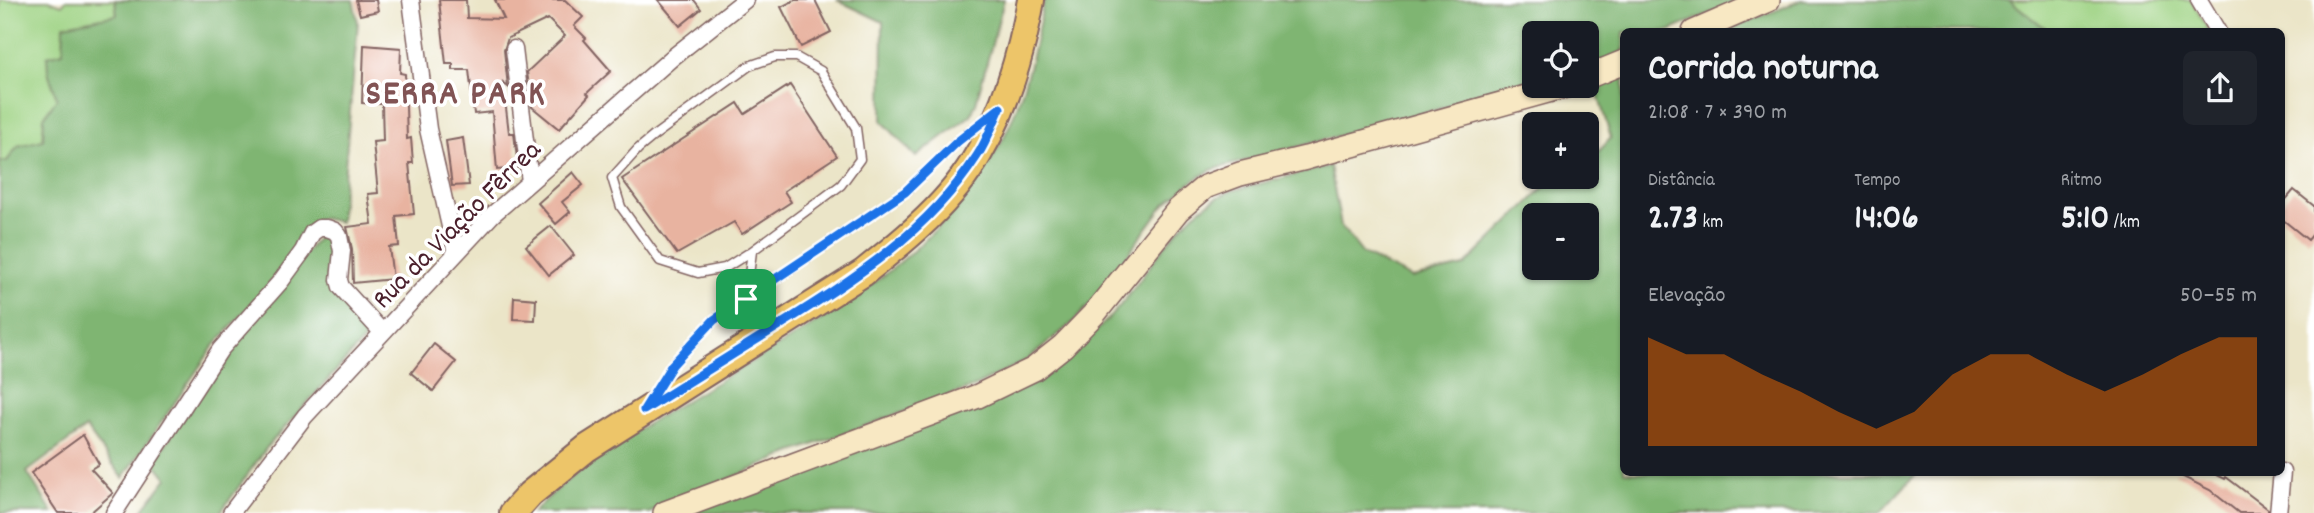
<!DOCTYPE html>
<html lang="pt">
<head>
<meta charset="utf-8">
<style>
  :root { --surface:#171b24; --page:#20242c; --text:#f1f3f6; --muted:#9ea1a6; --accent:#b45309 }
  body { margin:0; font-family:Dekko,sans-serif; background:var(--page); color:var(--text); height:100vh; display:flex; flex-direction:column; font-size:26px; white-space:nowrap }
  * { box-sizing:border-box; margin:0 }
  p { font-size:23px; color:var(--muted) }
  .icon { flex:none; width:38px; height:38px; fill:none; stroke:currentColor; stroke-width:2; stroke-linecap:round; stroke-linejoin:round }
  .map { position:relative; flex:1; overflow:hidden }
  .panel { position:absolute; left:1620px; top:28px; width:665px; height:448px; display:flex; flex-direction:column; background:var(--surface); border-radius:10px; box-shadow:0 2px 5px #0004 }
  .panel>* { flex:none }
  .tools { position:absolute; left:1522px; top:21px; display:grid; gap:14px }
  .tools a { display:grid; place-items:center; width:77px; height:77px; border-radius:10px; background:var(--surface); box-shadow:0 2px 5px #0004; font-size:35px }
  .pin { position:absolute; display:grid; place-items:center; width:60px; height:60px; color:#fff; margin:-30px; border-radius:14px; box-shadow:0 4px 10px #0006 }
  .round { display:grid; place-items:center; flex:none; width:74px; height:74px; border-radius:10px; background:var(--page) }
  .summary { display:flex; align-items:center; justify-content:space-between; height:119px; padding:0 28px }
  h1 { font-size:38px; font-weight:700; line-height:52px }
  .figures { display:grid; grid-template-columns:repeat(3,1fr); gap:10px; height:119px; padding:7px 28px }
  .figures div { display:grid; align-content:center }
  .figures b { font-size:35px; font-weight:700 }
  .figures small { font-size:19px; font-weight:400 }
  .figures p { font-size:19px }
  .chart { height:196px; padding:14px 28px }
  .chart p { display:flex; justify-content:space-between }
  .chart svg { width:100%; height:126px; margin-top:7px; fill:var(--accent); opacity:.7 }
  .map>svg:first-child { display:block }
  .green { fill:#9fd384; stroke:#747958; stroke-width:2 }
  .forest { fill:#7fb572; stroke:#646a4e; stroke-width:2; fill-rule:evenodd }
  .building { fill:#e8b3a0 }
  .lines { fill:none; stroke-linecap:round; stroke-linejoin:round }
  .lane-casing { stroke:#826462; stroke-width:11 }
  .street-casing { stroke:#826462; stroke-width:19 }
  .secondary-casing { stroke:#826462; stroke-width:26 }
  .primary-casing { stroke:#826462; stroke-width:30 }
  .lane { stroke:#fff; stroke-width:8 }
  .street { stroke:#fff; stroke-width:16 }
  .secondary { stroke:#f8e8c3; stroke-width:23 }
  .primary { stroke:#edc569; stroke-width:26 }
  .route-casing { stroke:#fff; stroke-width:14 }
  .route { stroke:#1a73e8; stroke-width:9 }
  .labels { text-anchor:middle; stroke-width:7; stroke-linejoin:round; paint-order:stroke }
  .street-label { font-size:28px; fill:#4a1f2b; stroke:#fff }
  .district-label { font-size:35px; font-weight:bold; letter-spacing:2px; fill:#815354; stroke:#fff }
</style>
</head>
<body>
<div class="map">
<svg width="2314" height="513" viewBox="0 0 2314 513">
  <rect width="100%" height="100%" fill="#fff"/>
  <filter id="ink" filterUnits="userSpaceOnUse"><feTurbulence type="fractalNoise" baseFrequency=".0143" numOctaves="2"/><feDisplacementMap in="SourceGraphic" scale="14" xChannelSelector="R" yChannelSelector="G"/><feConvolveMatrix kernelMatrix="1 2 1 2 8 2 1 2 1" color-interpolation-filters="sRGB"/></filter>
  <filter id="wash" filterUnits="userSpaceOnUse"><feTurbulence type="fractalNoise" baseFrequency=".00686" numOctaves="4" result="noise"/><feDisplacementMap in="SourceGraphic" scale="28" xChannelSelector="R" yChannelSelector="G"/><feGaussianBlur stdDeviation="1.57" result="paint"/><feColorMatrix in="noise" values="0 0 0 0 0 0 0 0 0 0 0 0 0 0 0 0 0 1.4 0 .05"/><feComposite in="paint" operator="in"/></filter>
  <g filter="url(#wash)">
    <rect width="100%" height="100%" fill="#ebe5c8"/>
    <!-- green -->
    <path class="green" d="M0,0H48L62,5L66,0H115L118,15L63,53L48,71L57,98L44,117L43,141L18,146L7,161L0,162Z
      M2009,0H2191L2209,31H2049Z"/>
    <!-- forest -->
    <path class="forest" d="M115,0H353L358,22L340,222L321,218L309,228L274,279L213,347L123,478L86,428L27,472L53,513H0V162L7,161L18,146L43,140L44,117L57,98L48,71L47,56L63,52L64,25L117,15Z
      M837,0H1004L976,103L971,115L916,157L882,121L883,22Z
      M1044,0H1741L1669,31L1624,32V51L1587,67V33H1535V83L1211,170L1190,183L1163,206L1095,299L1071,324L1027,360L973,387L790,453L649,513H533C578,465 634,431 690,398C806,329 940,262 1004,137C1025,95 1035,46 1044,0Z
      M1802,0H2009L2049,31H1725Z
      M1624,76V472L1917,473L1880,513H688L1032,381C1068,358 1101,330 1128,296C1158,257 1183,210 1231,191L1330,166L1341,226L1363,254L1412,278L1464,266L1555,177H1587V155L1600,150L1611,138L1596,88ZM1535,215H1587V268H1535Z
      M326,234C341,245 337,258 334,275L373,330L268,446L220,513H140L167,478L154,462L225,354L320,235Z"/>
    <g id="blocks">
      <!-- building -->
      <path class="building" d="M356,0H376L378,11L360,15Z
        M439,0H466L467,18L504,19L495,0H565L583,17L574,26L586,38L584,40L611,71L587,93L589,95L559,129L532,107L527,72L565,36L548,19L508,38L504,50L508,87L503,83L509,133H514L518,168L497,170L492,112L474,114L469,70H453V64H446Z
        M658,0H694L701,9L680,26Z
        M795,0H815L831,32L801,47L781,7Z
        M364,45L401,48L400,73L405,74L407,139L411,138L413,163H409L414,214L396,216L399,246L389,247L393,279L353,283L352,249L347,227L372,224L368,194L378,193L373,142L383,141L382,104L362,103Z
        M790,85L837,156L784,191L791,202L742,234L734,222L677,254L622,179L738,103L745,114Z
        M463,138L469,185L452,186L446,141Z
        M573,172L583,185L562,202L570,212L556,224L538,203Z
        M2294,190L2314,206V233L2308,240L2282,219V204Z
        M551,226L574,255L549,275L526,246Z
        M514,297L536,299L535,320L513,319Z
        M434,344L456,362L433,391L411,373Z
        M83,435L99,464L91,469L113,493L90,513H58L31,473Z
        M2173,472H2211L2225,479L2226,477L2268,509V513H2239L2210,490Z"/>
    </g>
  </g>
  <g filter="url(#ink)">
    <use href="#blocks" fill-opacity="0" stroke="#826462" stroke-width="2"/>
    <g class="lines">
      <!-- lane casing -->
      <g class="lane-casing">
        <path id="lane" d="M746,299L752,251L841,185L860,159L856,128L821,71L796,57H775L749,66L655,135L638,149L612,178L621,207L660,261L698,273L725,268L752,251
          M653,396L672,365L714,320L905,192L957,142L987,118"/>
      </g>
      <!-- street casing -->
      <g class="street-casing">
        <path id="street" d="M411,0L428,129L456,253
          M2199,0L2218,32
          M514,49L530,182
          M114,513L220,350L281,281L303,251L312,233L319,228H327L335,231L339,236L342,251L339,280L341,287L382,332
          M231,513L305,416L492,215L673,57L745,0
          M2278,513L2282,472"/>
      </g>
      <!-- secondary casing -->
      <g class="secondary-casing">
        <path id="secondary" d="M1694,32L1768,0
          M1587,77L1624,62
          M665,513L978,396L1034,369L1063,346L1094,314L1178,210L1205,187L1240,174L1306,158L1566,86"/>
      </g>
      <!-- primary casing -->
      <g class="primary-casing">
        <path id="primary" d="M513,513L530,494L587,448L863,273C906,239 952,202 979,153C1006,107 1022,52 1031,0"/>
      </g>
      <!-- lane -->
      <use href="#lane" class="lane"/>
      <!-- street -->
      <use href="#street" class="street"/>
      <!-- secondary -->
      <use href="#secondary" class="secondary"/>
      <!-- primary -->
      <use href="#primary" class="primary"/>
    </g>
  </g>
  <g class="lines" filter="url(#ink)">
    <!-- route casing -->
    <g class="route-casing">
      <path id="route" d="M1000,108C993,123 987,141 977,156C928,232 855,278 780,325C734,353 689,382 644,410L672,365L714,320L905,192L957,142Z"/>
    </g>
    <!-- route -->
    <use href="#route" class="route"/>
  </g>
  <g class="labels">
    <!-- street labels -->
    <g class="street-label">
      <text transform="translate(455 223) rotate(-45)" y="10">Rua da Viação Fêrrea</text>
    </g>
    <!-- district labels -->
    <g class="district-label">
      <text x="456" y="103">SERRA PARK</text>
    </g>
  </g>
</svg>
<div class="tools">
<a><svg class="icon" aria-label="locate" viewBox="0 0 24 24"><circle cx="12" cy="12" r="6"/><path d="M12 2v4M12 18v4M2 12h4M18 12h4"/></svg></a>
<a>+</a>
<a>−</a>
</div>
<div class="pin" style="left:746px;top:299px;background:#1e9e55"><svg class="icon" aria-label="arrive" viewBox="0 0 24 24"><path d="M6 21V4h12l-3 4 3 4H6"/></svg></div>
<section class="panel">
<div class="summary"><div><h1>Corrida noturna</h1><p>21:08 · 7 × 390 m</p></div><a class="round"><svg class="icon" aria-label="share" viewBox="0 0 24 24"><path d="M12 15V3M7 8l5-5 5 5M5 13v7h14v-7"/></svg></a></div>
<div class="figures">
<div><p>Distância</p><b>2.73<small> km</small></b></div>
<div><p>Tempo</p><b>14:06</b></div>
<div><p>Ritmo</p><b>5:10<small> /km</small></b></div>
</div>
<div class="chart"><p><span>Elevação</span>50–55 m</p>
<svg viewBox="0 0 160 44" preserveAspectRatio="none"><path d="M0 44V6L10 12L20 12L30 19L40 25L50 32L60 38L70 32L80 19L90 12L100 12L110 19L120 25L130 19L140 12L150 6L160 6V44z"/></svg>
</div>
</section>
</div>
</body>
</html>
